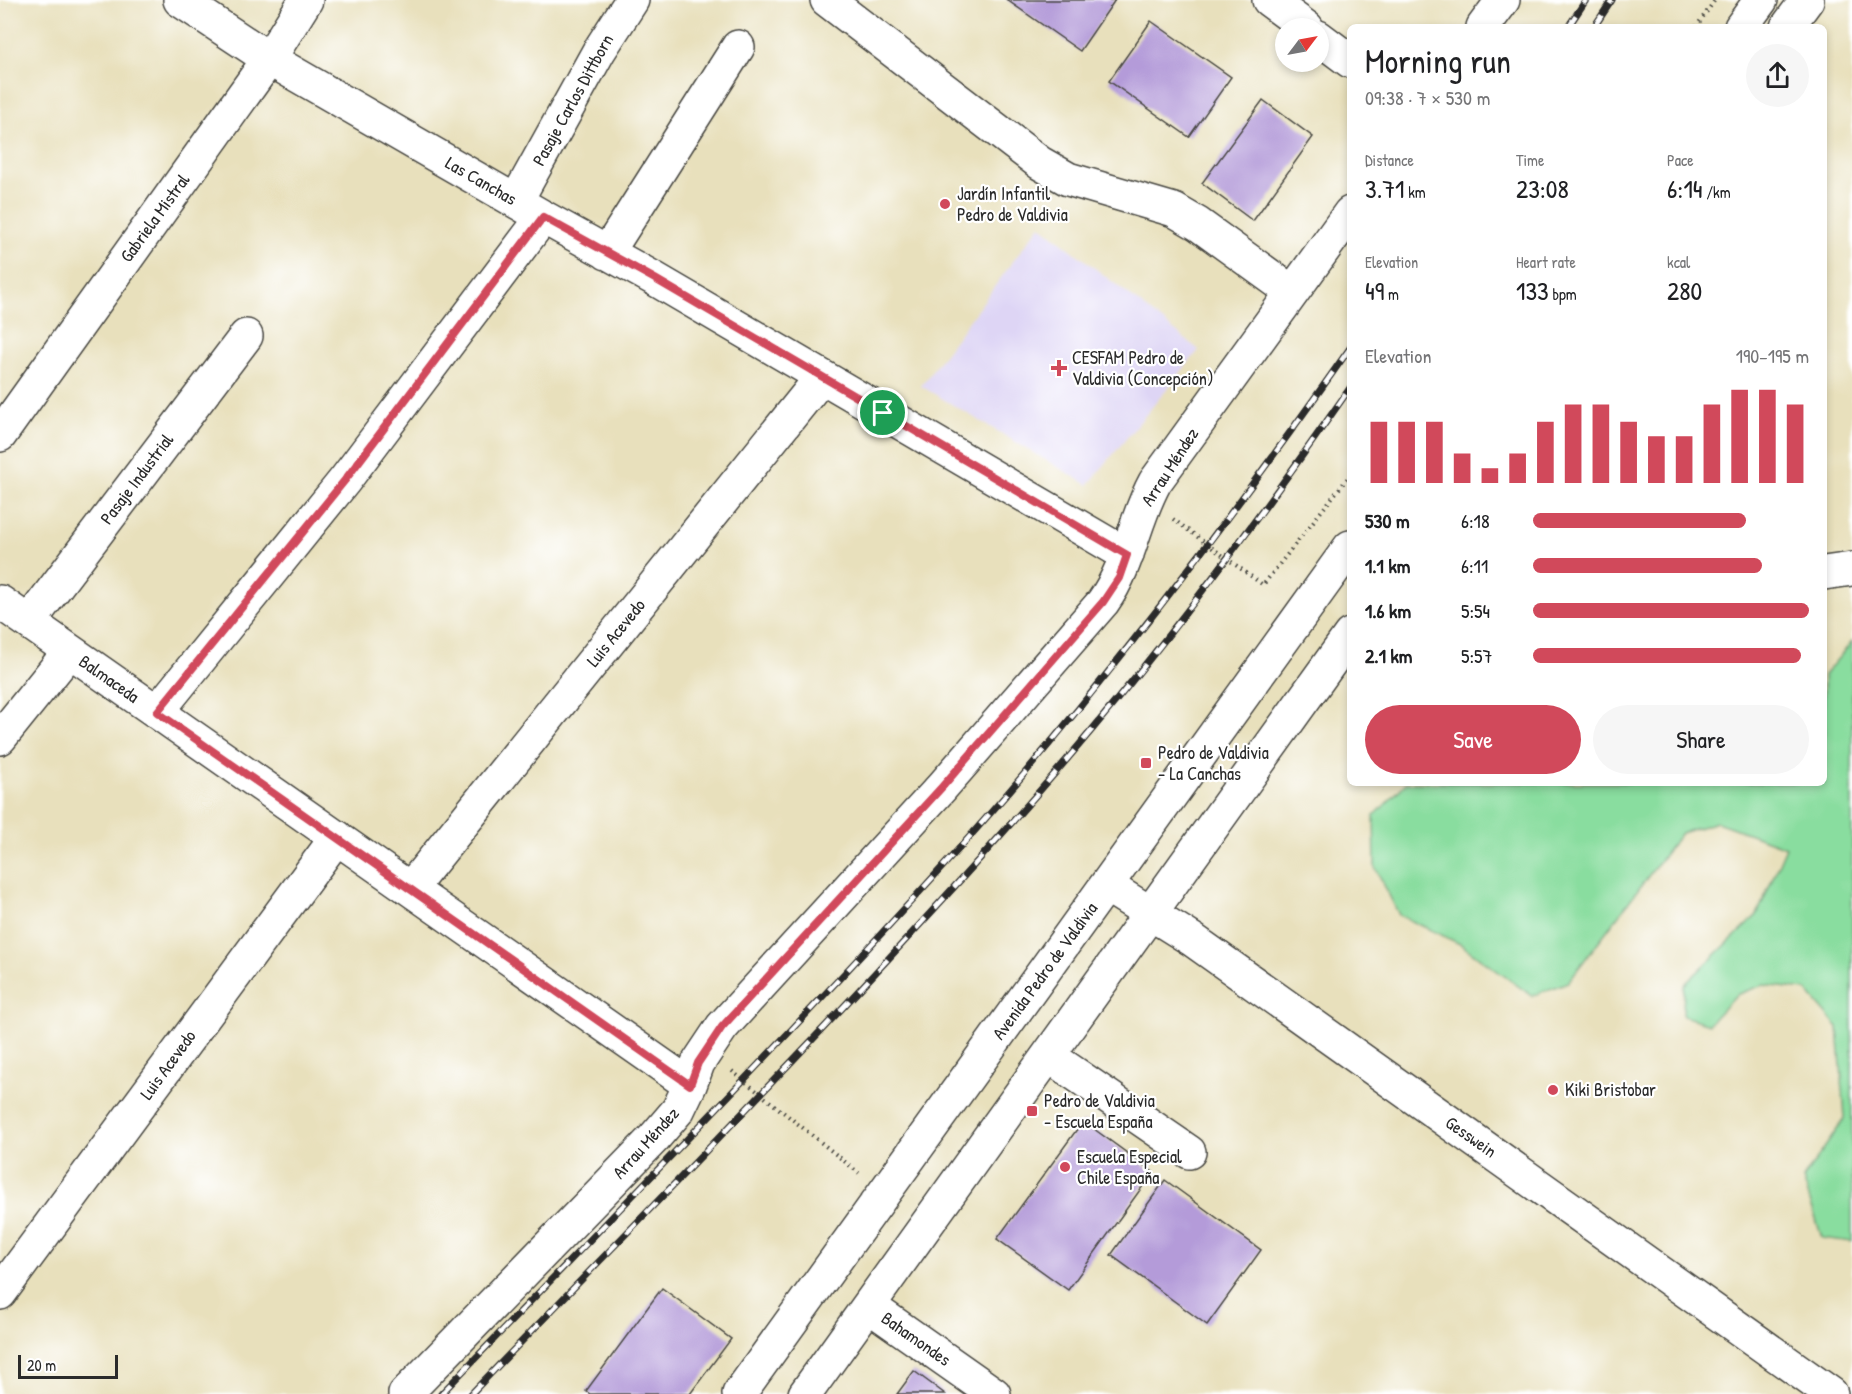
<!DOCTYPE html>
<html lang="en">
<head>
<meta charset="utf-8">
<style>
  :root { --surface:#fff; --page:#f6f6f6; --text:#202124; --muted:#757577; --accent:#d1495b }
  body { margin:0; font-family:"Patrick Hand",sans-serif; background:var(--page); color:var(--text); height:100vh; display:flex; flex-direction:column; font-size:22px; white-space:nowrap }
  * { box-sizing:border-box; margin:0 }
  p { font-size:20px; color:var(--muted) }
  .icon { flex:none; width:33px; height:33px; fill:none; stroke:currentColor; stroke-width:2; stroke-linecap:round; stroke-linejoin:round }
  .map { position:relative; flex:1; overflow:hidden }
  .details { position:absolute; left:1347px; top:24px; width:480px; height:762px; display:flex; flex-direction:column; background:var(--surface); border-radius:9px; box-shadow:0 3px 9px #0003 }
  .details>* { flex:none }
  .needle { width:39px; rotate:58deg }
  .buttons { position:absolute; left:1275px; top:18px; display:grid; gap:12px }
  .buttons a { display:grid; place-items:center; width:54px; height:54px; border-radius:50%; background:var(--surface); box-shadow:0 3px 9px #0003; font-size:30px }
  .scale { position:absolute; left:18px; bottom:15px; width:100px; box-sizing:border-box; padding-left:6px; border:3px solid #2b2b2b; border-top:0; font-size:16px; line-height:21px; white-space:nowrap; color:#2b2b2b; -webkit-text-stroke:4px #fff; paint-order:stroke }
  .pin { position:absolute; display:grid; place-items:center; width:51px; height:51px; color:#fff; margin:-26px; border:3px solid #fff; border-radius:50%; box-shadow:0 2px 6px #0007 }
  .round { display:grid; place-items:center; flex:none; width:63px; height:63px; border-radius:32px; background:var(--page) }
  .overview { display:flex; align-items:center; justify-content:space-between; height:102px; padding:0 18px }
  h1 { font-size:33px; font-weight:600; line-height:45px }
  .figures { display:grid; grid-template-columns:repeat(3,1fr); gap:9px; height:102px; padding:6px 18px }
  .figures div { display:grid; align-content:center }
  .figures b { font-size:26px; font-weight:600 }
  .figures small { font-size:16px; font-weight:400 }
  .figures p { font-size:16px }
  .chart { height:168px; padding:12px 18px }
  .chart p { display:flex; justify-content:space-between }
  .chart svg { width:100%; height:108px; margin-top:6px; stroke:var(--accent); stroke-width:6 }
  .primary-button { display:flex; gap:12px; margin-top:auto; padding:12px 18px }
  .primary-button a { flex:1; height:69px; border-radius:36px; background:var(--accent); color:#fff; font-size:24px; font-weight:600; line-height:69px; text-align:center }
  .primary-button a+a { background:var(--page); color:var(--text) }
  ul { padding:0 18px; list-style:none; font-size:20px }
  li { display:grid; grid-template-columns:96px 72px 1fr; align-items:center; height:45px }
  li i { height:15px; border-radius:8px; background:var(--accent) }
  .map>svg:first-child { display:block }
  .built { fill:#ded5f5 }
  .green { fill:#89dd9f; stroke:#5a8465; stroke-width:1.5 }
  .building { fill:#b49bd9 }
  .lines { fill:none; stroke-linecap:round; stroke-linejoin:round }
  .minor-casing { stroke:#474641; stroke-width:36 }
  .major-casing { stroke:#474641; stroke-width:36 }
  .path { stroke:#474641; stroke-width:4; stroke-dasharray:1.5 4.5; stroke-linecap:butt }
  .minor { stroke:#fff; stroke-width:33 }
  .major { stroke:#fff; stroke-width:33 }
  .rail-casing { stroke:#2b2b2b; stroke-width:7 }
  .rail { stroke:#fff; stroke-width:4.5; stroke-dasharray:14; stroke-linecap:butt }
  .route-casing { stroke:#fff; stroke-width:12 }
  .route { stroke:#d1495b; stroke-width:8 }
  .poi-dot { fill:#d1495b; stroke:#fff; stroke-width:2 }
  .labels { text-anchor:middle; stroke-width:4.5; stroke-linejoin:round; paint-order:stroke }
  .street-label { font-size:18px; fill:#2b2b2b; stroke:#fff }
  .poi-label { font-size:18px; fill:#2b2b2b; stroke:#fff; text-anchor:start }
</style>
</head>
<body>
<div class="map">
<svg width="1852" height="1394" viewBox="0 0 1852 1394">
  <rect width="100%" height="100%" fill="#fff"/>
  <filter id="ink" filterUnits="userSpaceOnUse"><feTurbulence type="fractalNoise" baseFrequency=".0167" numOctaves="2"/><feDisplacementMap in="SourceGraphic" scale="12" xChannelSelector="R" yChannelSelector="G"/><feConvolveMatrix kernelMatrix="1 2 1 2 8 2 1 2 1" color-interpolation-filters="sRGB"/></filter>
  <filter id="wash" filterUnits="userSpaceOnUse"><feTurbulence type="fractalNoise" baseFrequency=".008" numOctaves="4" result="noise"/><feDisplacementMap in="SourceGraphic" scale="24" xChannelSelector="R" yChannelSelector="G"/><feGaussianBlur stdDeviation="1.35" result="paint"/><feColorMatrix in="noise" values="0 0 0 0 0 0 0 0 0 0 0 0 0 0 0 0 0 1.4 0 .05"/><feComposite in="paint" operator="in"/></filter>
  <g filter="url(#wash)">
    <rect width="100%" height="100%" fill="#e8e0bc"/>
    <!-- built -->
    <path class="built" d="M1040,225L1199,350L1088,485L921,386Z"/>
    <!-- green -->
    <path class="green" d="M1852,642V1242L1822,1238L1803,1179L1845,1118L1838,1027L1806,990L1763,985L1736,995L1709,1024L1683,1016L1684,985L1757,915L1786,847L1717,822L1681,833L1568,982L1532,996L1460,944L1399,915L1375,867L1374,816L1406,783H1824V675Z"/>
    <g id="blocks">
      <!-- building -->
      <path class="building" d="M1007,0H1115L1080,51Z
        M1151,21L1231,77L1189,137L1109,81Z
        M1263,100L1313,137L1253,221L1202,183Z
        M1083,1121L1153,1172L1068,1290L997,1239Z
        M1165,1180L1261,1250L1207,1325L1111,1255Z
        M662,1288L731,1339L690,1394H590L586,1391Z
        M914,1371L945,1394H897Z"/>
    </g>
  </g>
  <g filter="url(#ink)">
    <use href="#blocks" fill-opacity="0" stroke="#474641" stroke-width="1.5"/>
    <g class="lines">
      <!-- minor casing -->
      <g class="minor-casing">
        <path id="minor" d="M180,0L269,59L543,217L655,279L1127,555
          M827,0L1040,163L1068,179L1174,210L1198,224L1292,292
          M1269,0L1307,28
          M1483,27L1503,0
          M1318,37L1350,61
          M516,201L599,51L632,0
          M607,253L738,47
          M0,435L269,59L306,0
          M1824,573L1852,569
          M0,602L690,1085
          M29,622L246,336
          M157,712L345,480L543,217
          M0,738L70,651
          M1107,886L1193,940L1831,1394
          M410,889L821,378
          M1049,1056L1189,1152
          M0,1293L337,837
          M869,1306L994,1394
          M405,1394L654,1138L678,1110L690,1085L698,1063L722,1027L942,787L1103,602C1130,564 1133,522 1155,482L1350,213"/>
      </g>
      <!-- major casing -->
      <g class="major-casing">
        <path id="major" d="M1741,27L1761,0
          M1787,27L1807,0
          M739,1394L1350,547
          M805,1394L1350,635"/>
      </g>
      <!-- path -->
      <path class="path" d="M1696,27L1715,0
        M1173,519L1263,585L1350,475
        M732,1071L859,1173"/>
      <!-- minor -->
      <use href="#minor" class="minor"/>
      <!-- major -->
      <use href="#major" class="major"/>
      <!-- rail casing -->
      <g class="rail-casing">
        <path id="rail" d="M1568,27L1586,0
          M1594,27L1612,0
          M441,1394C616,1212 795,1031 964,843C1103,687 1230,519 1350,348
          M471,1394C673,1184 879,978 1069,757C1170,639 1262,514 1350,388"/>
      </g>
      <!-- rail -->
      <use href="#rail" class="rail"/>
    </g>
  </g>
  <g class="lines" filter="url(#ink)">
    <!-- route casing -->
    <g class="route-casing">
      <path id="route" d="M543,217L655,279L1127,555L1119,578L1103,602L942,787L722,1027L698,1063L690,1085L157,712L345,480Z"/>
    </g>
    <!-- route -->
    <use href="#route" class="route"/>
  </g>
  <!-- markers -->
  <g class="poi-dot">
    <circle cx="945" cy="204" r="6"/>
    <path d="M1056 359h6v6h6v6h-6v6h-6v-6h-6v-6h6z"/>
    <rect x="1140" y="757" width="12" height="12" rx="3"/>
    <circle cx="1553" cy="1090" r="6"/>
    <rect x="1026" y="1105" width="12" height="12" rx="3"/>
    <circle cx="1065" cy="1167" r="6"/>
  </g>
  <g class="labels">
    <!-- street labels -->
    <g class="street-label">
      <text transform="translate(573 100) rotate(-61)" y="6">Pasaje Carlos Dittborn</text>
      <text transform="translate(481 181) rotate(30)" y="6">Las Canchas</text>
      <text transform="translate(155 218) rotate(-54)" y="6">Gabriela Mistral</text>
      <text transform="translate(1170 467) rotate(-57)" y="6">Arrau Méndez</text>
      <text transform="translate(137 479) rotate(-53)" y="6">Pasaje Industrial</text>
      <text transform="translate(616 633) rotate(-51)" y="6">Luis Acevedo</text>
      <text transform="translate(109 679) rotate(35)" y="6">Balmaceda</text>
      <text transform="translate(1045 971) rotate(-54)" y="6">Avenida Pedro de Valdivia</text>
      <text transform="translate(168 1065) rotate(-54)" y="6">Luis Acevedo</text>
      <text transform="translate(1471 1137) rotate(35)" y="6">Gesswein</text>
      <text transform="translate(646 1143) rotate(-48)" y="6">Arrau Méndez</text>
      <text transform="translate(916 1339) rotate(35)" y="6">Bahamondes</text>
    </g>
    <!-- poi labels -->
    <g class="poi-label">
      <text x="957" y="200">Jardín Infantil<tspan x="957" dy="21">Pedro de Valdivia</tspan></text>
      <text x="1072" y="364">CESFAM Pedro de<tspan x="1072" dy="21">Valdivia (Concepción)</tspan></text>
      <text x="1158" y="759">Pedro de Valdivia<tspan x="1158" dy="21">- La Canchas</tspan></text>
      <text x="1565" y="1096">Kiki Bristobar</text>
      <text x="1044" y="1107">Pedro de Valdivia<tspan x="1044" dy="21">- Escuela España</tspan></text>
      <text x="1077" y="1163">Escuela Especial<tspan x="1077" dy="21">Chile España</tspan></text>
    </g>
  </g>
</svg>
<div class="buttons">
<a><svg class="needle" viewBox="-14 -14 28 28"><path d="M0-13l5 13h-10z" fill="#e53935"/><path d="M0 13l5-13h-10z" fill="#757577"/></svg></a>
</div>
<div class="scale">20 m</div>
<div class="pin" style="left:883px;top:413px;background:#1e9e55"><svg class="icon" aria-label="arrive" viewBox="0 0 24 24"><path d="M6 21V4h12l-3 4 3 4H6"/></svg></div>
<section class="details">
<div class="overview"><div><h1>Morning run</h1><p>09:38 · 7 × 530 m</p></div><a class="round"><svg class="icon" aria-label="share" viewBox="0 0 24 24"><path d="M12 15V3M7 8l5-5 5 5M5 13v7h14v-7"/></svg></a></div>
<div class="figures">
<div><p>Distance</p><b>3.71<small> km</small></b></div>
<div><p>Time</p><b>23:08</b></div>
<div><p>Pace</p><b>6:14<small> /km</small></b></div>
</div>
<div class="figures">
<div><p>Elevation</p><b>49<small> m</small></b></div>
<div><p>Heart rate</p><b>133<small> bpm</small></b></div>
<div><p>kcal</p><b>280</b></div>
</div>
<div class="chart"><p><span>Elevation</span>190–195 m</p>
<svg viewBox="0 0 160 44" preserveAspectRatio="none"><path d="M5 44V19M15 44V19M25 44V19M35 44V32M45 44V38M55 44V32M65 44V19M75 44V12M85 44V12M95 44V19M105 44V25M115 44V25M125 44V12M135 44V6M145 44V6M155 44V12"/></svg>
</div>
<ul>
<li><b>530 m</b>6:18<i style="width:77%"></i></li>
<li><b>1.1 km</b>6:11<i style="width:83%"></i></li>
<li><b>1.6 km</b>5:54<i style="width:100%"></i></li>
<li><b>2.1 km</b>5:57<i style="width:97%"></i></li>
</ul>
<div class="primary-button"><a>Save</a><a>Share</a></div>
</section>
</div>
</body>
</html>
